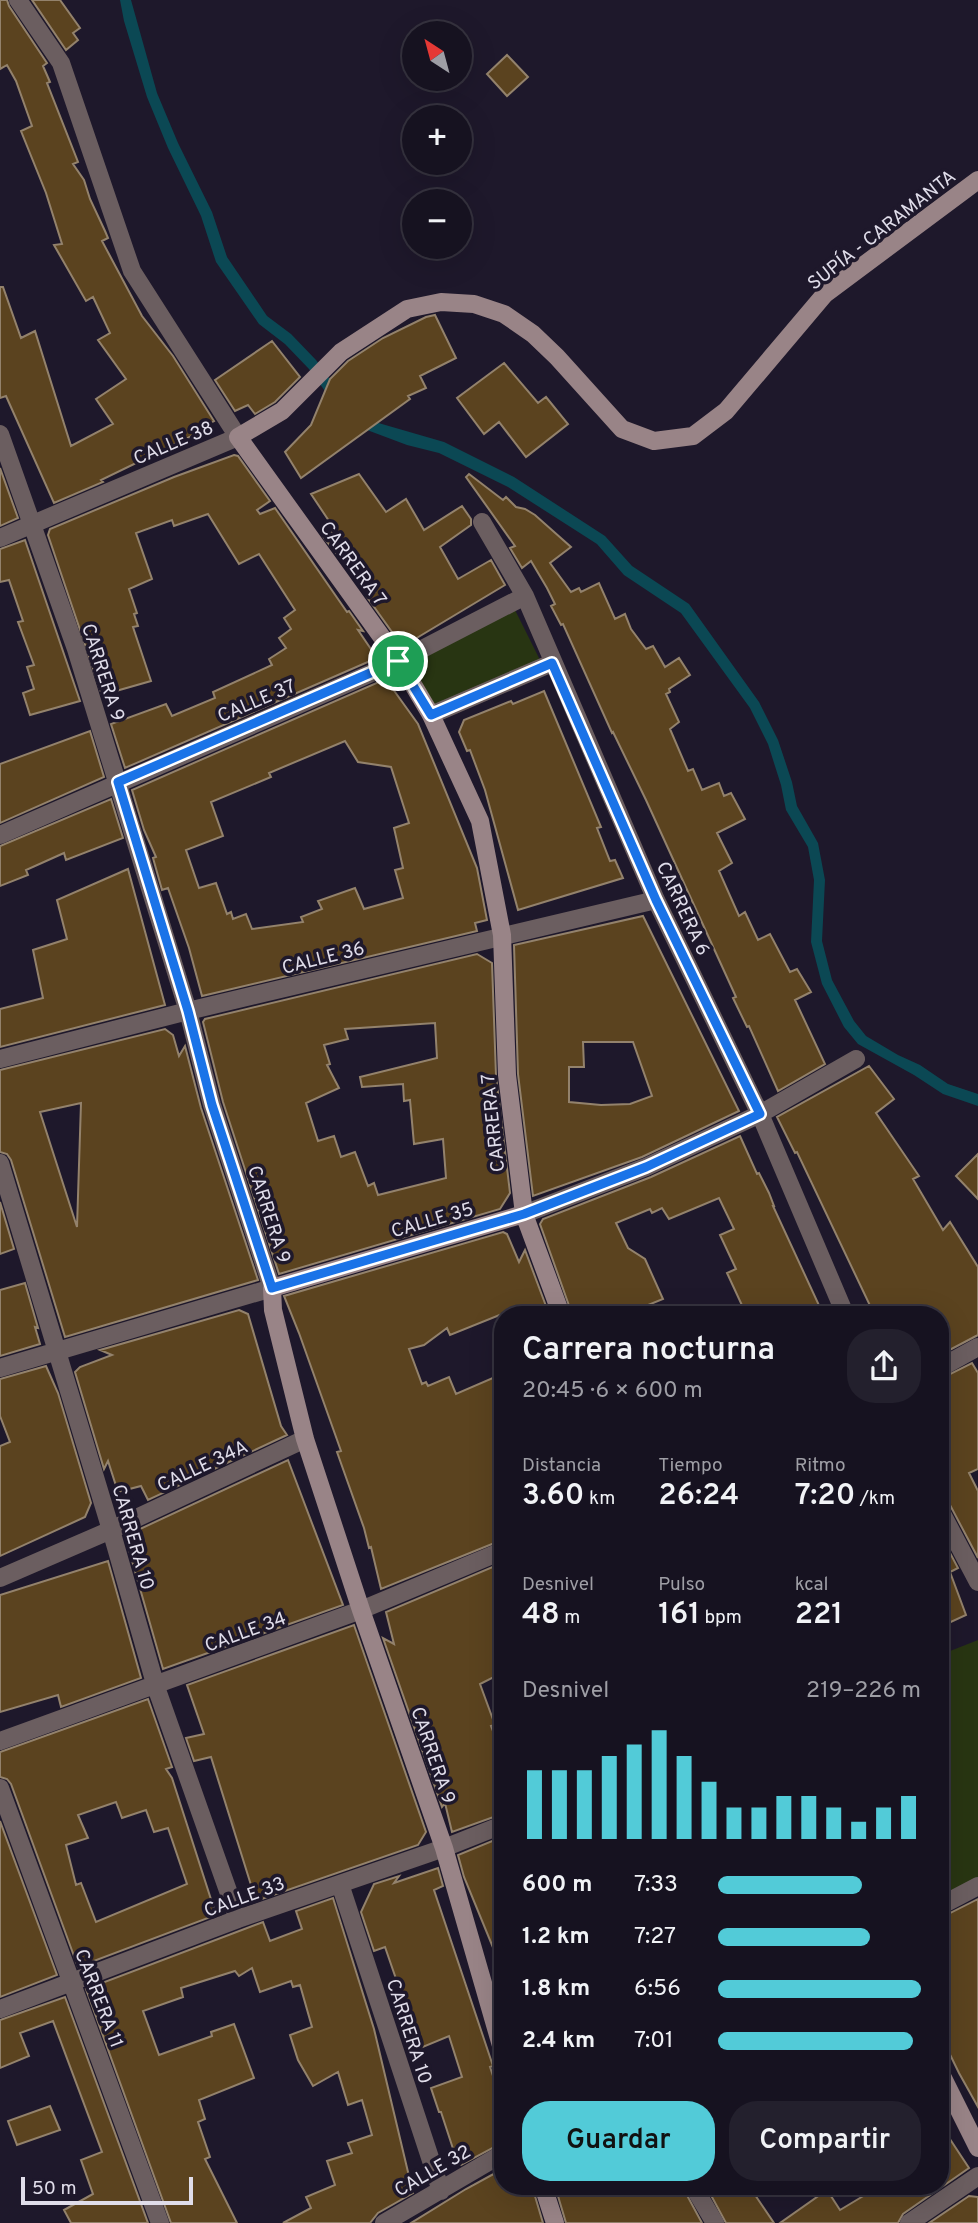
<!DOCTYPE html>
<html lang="es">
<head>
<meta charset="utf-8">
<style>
  :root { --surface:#161220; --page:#23202d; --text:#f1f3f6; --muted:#9e9ea5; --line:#35323e; --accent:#52cbd8 }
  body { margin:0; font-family:Overpass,sans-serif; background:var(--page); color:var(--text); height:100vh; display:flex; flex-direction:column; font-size:26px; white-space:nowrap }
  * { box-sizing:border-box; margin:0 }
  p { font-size:23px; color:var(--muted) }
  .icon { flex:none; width:38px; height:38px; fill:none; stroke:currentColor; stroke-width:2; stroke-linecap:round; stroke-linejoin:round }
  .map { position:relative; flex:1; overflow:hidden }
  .sheet { position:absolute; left:494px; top:1306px; width:455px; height:889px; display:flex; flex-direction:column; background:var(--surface); border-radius:28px; box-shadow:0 7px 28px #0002,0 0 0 2px var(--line) }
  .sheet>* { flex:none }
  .needle { width:46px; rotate:324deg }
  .controls { position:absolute; left:402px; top:21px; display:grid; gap:14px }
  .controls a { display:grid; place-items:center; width:70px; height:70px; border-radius:50%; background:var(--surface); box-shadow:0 7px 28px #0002,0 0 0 2px var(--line); font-size:35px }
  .scale { position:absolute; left:21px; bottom:18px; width:172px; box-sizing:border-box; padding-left:7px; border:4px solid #e0ddea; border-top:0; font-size:19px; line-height:24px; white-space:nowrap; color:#e0ddea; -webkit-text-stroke:5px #1e182b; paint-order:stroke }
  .pin { position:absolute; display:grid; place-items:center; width:60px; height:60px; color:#fff; margin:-30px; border:4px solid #fff; border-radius:50%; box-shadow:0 2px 7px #0007 }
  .round { display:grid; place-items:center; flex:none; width:74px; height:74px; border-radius:28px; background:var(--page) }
  .headline { display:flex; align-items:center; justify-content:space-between; height:119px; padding:0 28px }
  h1 { font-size:32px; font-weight:600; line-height:52px }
  .figures { display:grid; grid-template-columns:repeat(3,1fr); gap:10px; height:119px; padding:7px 28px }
  .figures div { display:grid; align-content:center }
  .figures b { font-size:30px; font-weight:600 }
  .figures small { font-size:19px; font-weight:400 }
  .figures p { font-size:19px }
  .chart { height:196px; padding:14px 28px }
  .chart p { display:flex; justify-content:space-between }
  .chart svg { width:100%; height:126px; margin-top:7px; stroke:var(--accent); stroke-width:6 }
  .cta { display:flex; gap:14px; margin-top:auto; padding:14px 28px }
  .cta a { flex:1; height:80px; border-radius:28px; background:var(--accent); color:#111; font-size:28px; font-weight:600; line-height:80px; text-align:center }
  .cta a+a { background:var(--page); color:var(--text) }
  ul { padding:0 28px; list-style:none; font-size:23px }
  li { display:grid; grid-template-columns:112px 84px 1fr; align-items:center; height:52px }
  li i { height:18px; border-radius:9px; background:var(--accent) }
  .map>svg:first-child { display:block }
  .green { fill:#283512 }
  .water { fill:#0b4854 }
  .building { fill:#5b431f; stroke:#93826c; stroke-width:2; fill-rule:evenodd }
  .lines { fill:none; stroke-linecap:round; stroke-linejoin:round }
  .minor { stroke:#6b5e60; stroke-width:18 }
  .secondary { stroke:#998487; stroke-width:18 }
  .route-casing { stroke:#fff; stroke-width:14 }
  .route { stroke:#1a73e8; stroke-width:9 }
  .labels { text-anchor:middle; stroke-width:7; stroke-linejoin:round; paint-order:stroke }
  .street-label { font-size:19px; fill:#e0ddea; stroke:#1e182b }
</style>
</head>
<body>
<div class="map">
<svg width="978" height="2223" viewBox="0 0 978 2223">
  <rect width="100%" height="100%" fill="#1e182b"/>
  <!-- green -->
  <path class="green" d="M513,606L541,662L435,707L405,662Z
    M978,1640V1877L940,1898V1655Z"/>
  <!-- water -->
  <path class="water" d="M120,0H131L157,93L178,143L212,212L227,257L267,316L291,334L316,360L345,400L375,422L444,442L514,477L605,536L632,566L689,604L759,702L778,740L792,782L797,806L818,843L825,880L822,941L832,980L854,1021L866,1036L898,1055L920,1065L948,1084L978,1094V1106L943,1094L914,1075L858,1044L844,1027L822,984L811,942L814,880L808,847L786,810L781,785L768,744L750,708L681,613L624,575L597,544L508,487L439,453L407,445L367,430L338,409L309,369L285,344L259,324L216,262L201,216L168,148L147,97L124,21Z"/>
  <!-- building -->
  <path class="building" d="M0,0H7L9,6L47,63L43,66L50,82L47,83L78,162L73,164L84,180L90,199L105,231L108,238L102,241L142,316L173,356L214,421L198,429L200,432L101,480L103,482L54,503L6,396L0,398V287H3L21,338L35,331L71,446L113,424L96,399L126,379L98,340L110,333L93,297L86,301L54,245L62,244L46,193L21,131L32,126L16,81L7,65L0,69Z
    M32,0H60L80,28L73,33L78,40L66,50Z
    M507,55L528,77L507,96L487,74Z
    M435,315L456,358L420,376L426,388L408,396L410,399L301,478L285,452L311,425L330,379L348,361L383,338L426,317Z
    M272,341L300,377L275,402L255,414L248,405L235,411L215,380Z
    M504,363L538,403L546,397L568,424L526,457L499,422L484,434L457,398Z
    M234,455L238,456L270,501L257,510L260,514L275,508L347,612L349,611L363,631L358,630L377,658L125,768L111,724L166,704L172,716L215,698L213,692L272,665L269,659L286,648L279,638L291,629L284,618L295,610L259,554L239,564L208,514L174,526L172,520L136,533L152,579L129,589L137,613L134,614L138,626L133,627L151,681L102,695L48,535L50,529L174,477Z
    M0,468L18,518L0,526Z
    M359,474L386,512L406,499L424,530L462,506L471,519V525L440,547L458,579L491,560L505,585L410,642L397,639L367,597L375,592L346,548L336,553L324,538L335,530L311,494Z
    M469,474L503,500L506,497L516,507L525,509L535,515L571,547L550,563L571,592L579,588L581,592L599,583L615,619L625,614L631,629L646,649L653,646L665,667L679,658L690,675L669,689L670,692L666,694L679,722L670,729L688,771L693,769L702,790L719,783L724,796L731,793L745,819L717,833L732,863L719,871L739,916L745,912L758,940L770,934L790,972L797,969L811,992L795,1000L825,1064L778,1091L749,1026L747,1027L733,998L736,997L646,800L613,732L612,733L563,624L561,625L551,606L555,604L547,588L531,561L522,568L510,548L515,546L466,477Z
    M25,540L80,701L30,715L23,693L34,689L27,667L34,665L18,622L23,621L9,580L0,582V549Z
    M381,681L390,685L418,724L477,868L487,920L475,923L477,931L202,996L189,948L168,888L162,890L153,858L156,857L144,830L132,790ZM345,741L358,762L391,767L409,823L394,828L403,868L395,870L403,898L364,909L355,888L318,901L322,909L301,917L303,922L252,929L246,914L233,919L231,912L227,914L216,883L199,888L186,850L223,836L211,802L271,777L269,773Z
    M544,691L601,827L597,828L610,861L615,860L623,878L518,910L485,790L470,750L467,751L459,732L464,720L511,701L513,704Z
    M90,731L104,777L0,823V764Z
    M111,799L123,838L66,860L64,853L26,870L28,875L0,886V846Z
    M128,869L165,1005L0,1047V1009L43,998L33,950L67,939L57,900Z
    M643,916L739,1111L642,1157L533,1196L518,1074L514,945ZM583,1042H633L652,1096L630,1104L601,1105L569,1102V1067H584Z
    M477,954L492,963L496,1076L510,1193L500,1209L279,1274L223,1102L203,1022L205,1019ZM435,1023L437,1058L360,1077L362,1087L403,1084L404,1101L410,1100L414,1144L443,1139L446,1178L378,1195L374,1183L368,1186L355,1152L341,1157L334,1136L318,1141L306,1103L339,1088L327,1065L330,1064L324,1045L348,1039L345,1029Z
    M165,1029L173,1035L179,1056L185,1046L201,1108L258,1280L65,1337L11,1160L7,1154L0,1152V1070ZM81,1103L77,1227L40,1112Z
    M869,1066L894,1099L876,1113L919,1176L913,1179L943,1230L950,1222L978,1267V1335L940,1355V1314H874L797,1152L795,1153L777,1117Z
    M740,1136L757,1174L759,1173L769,1193L774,1206H773L823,1314H746L727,1273L736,1269L720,1235L734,1229L719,1198L669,1219L662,1208L652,1213L650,1209L616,1223L628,1248L645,1259L663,1299L626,1314H572L540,1224L543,1219L651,1177Z
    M978,1154V1199L956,1176Z
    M0,1202L14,1249L0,1254Z
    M503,1232L507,1234L519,1262L525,1250L549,1314H502L450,1335L447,1328L424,1345L409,1349L422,1384L426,1382L428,1386L449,1377L456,1394L502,1374V1540L381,1589L371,1547L369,1548L364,1528L337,1452L341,1451L299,1333L284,1296Z
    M25,1283L38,1328L35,1327L40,1344L0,1356V1290Z
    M239,1310L248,1314L281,1426L287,1435L148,1500L141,1486L118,1492L108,1461L104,1469L75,1372L80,1367L112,1355L100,1350Z
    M972,1363L978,1373V1469L969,1473L978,1491V1558L950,1505L940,1499V1462L947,1458L940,1445V1379Z
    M46,1366L58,1393L91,1503L85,1517L0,1556V1446L10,1442L0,1416V1379Z
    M288,1460L343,1605L163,1669L129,1550L131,1549L125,1536Z
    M940,1534L958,1568L950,1572L966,1615L940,1627Z
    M108,1561L141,1678L61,1707L58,1695L0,1712V1595Z
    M502,1563V1673L480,1684L495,1725L491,1726L502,1755V1814L452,1832L445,1803L442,1807L383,1638L394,1644L386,1612Z
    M354,1625L426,1832L418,1845L256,1901L211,1757L194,1761L186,1738L204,1734L187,1685Z
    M148,1699L172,1767L166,1769L172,1778L216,1915L78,1967L11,1784L7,1779L0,1777V1752ZM116,1802L122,1818L146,1810L154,1832L168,1828L187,1884L96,1922L81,1883L76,1885L66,1845L88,1838L78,1815Z
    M0,1821L57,1975L0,1997Z
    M502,1837V1967H501L464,1877L458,1855Z
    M438,1868L443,1886L434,1890L493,2066L490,2067L502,2103V2143L461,2165L458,2164L441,2112H439L431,2088L462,2077L449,2036L418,2049L411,2029L413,2028L385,1947L374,1951L361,1912L374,1884L399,1876L394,1883Z
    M333,1898L374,2029L413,2193L378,2213L370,2223H283L311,2208L306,2197L335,2185L327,2161L352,2153L348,2143L372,2135L362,2100L348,2105L338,2072L313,2086L298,2060L290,2035L312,2027L300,1985L293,1987L291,1981L260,1992L252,1968L239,1976L235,1971L181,1988L183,1997L143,2011L159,2055L212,2036L211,2032L234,2024L254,2078L199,2100L205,2119L198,2122L210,2157L205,2159L237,2223H171L86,1989L263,1922L270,1941L302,1929L296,1911Z
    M978,1899V2107L959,2073L940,2034V1918Z
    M65,1997L148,2223H71L64,2210L93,2194L81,2160L102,2152L53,2021L20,2033L29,2056L0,2068V2020Z
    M50,2106L60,2130L17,2145L8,2121Z
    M940,2124L969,2168L903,2214L898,2223H780L827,2190L840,2210L880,2186H940Z
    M502,2167V2186H532L543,2223H411L466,2189L499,2171H496Z
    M555,2186H682L702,2223H566Z
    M706,2186H749L774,2223H726Z
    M969,2196L978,2197V2223H929Z"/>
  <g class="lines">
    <!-- minor -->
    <path class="minor" d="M0,434L76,649L188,1011L212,1105L272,1288L0,1368
      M482,522L525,596L656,900L760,1114L845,1314
      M0,538L238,437L132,271L61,63L18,0
      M431,715L552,663
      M0,835L399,661L525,596
      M0,1059L188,1011L656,900
      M0,1163L111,1530L156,1687L238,1919
      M524,1214L646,1167L760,1114L856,1059
      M940,1368L978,1347
      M940,1510L978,1582
      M0,1578L111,1530L305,1439
      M0,1741L361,1610L502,1551
      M0,1788L160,2223
      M340,1884L441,2191
      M940,1906L978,1886
      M0,2009L238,1919L444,1848L502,1825
      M693,2186L715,2223
      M384,2223L502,2154
      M909,2223L978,2176"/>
    <!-- secondary -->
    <path class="secondary" d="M561,1314L524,1214L507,1075L502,935L480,821L431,715L399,661L238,437L282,411L341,352L407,309L441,302L474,304L504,314L533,334L557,357L622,429L654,441L693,436L726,411L825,294L978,180
      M502,2049L444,1848L361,1610L305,1439L273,1310L272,1288L524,1214
      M940,2072L978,2148
      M543,2186L555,2223"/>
  </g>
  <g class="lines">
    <!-- route casing -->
    <g class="route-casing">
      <path id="route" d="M398,661L431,715L552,663L656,900L760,1114L646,1167L524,1214L272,1288L212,1105L188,1011L118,782Z"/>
    </g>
    <!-- route -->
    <use href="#route" class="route"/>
  </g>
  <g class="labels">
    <!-- street labels -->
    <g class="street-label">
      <text transform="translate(881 229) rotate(-38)" y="7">SUPÍA - CARAMANTA</text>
      <text transform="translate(173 442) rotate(-23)" y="7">CALLE 38</text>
      <text transform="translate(354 563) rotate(54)" y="7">CARRERA 7</text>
      <text transform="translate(104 672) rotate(72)" y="7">CARRERA 9</text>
      <text transform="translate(256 700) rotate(-23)" y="7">CALLE 37</text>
      <text transform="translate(684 908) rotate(65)" y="7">CARRERA 6</text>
      <text transform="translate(323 957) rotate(-14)" y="7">CALLE 36</text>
      <text transform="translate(492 1123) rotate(-96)" y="7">CARRERA 7</text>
      <text transform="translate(270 1214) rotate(72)" y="7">CARRERA 9</text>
      <text transform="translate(432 1219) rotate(-16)" y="7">CALLE 35</text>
      <text transform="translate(202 1465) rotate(-25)" y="7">CALLE 34A</text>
      <text transform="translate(134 1537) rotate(74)" y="7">CARRERA 10</text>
      <text transform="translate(245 1631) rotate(-20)" y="7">CALLE 34</text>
      <text transform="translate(434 1755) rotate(71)" y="7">CARRERA 9</text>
      <text transform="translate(244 1896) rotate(-20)" y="7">CALLE 33</text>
      <text transform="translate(100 1998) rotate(69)" y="7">CARRERA 11</text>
      <text transform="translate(410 2031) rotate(72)" y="7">CARRERA 10</text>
      <text transform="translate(432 2170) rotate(-30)" y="7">CALLE 32</text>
    </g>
  </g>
</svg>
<div class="controls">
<a><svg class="needle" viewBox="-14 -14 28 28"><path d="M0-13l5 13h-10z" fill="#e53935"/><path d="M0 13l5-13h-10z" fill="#9e9ea5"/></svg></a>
<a>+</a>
<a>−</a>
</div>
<div class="scale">50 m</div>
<div class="pin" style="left:398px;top:661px;background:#1e9e55"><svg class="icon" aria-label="arrive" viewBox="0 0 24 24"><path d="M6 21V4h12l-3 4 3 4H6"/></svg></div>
<section class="sheet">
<div class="headline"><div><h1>Carrera nocturna</h1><p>20:45 · 6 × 600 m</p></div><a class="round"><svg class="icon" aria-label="share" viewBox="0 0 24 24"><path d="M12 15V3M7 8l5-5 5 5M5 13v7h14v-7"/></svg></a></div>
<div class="figures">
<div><p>Distancia</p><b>3.60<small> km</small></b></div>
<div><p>Tiempo</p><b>26:24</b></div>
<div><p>Ritmo</p><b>7:20<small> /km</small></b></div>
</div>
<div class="figures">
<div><p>Desnivel</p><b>48<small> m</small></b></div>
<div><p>Pulso</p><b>161<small> bpm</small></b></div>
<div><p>kcal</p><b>221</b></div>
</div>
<div class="chart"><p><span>Desnivel</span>219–226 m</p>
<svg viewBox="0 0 160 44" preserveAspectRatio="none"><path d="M5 44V20M15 44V20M25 44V20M35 44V15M45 44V11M55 44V6M65 44V15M75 44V24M85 44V33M95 44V33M105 44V29M115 44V29M125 44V33M135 44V38M145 44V33M155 44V29"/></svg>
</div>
<ul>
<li><b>600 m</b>7:33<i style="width:71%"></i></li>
<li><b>1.2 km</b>7:27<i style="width:75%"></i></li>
<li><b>1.8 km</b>6:56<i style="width:100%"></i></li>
<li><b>2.4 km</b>7:01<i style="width:96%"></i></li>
</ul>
<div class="cta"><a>Guardar</a><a>Compartir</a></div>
</section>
</div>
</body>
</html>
